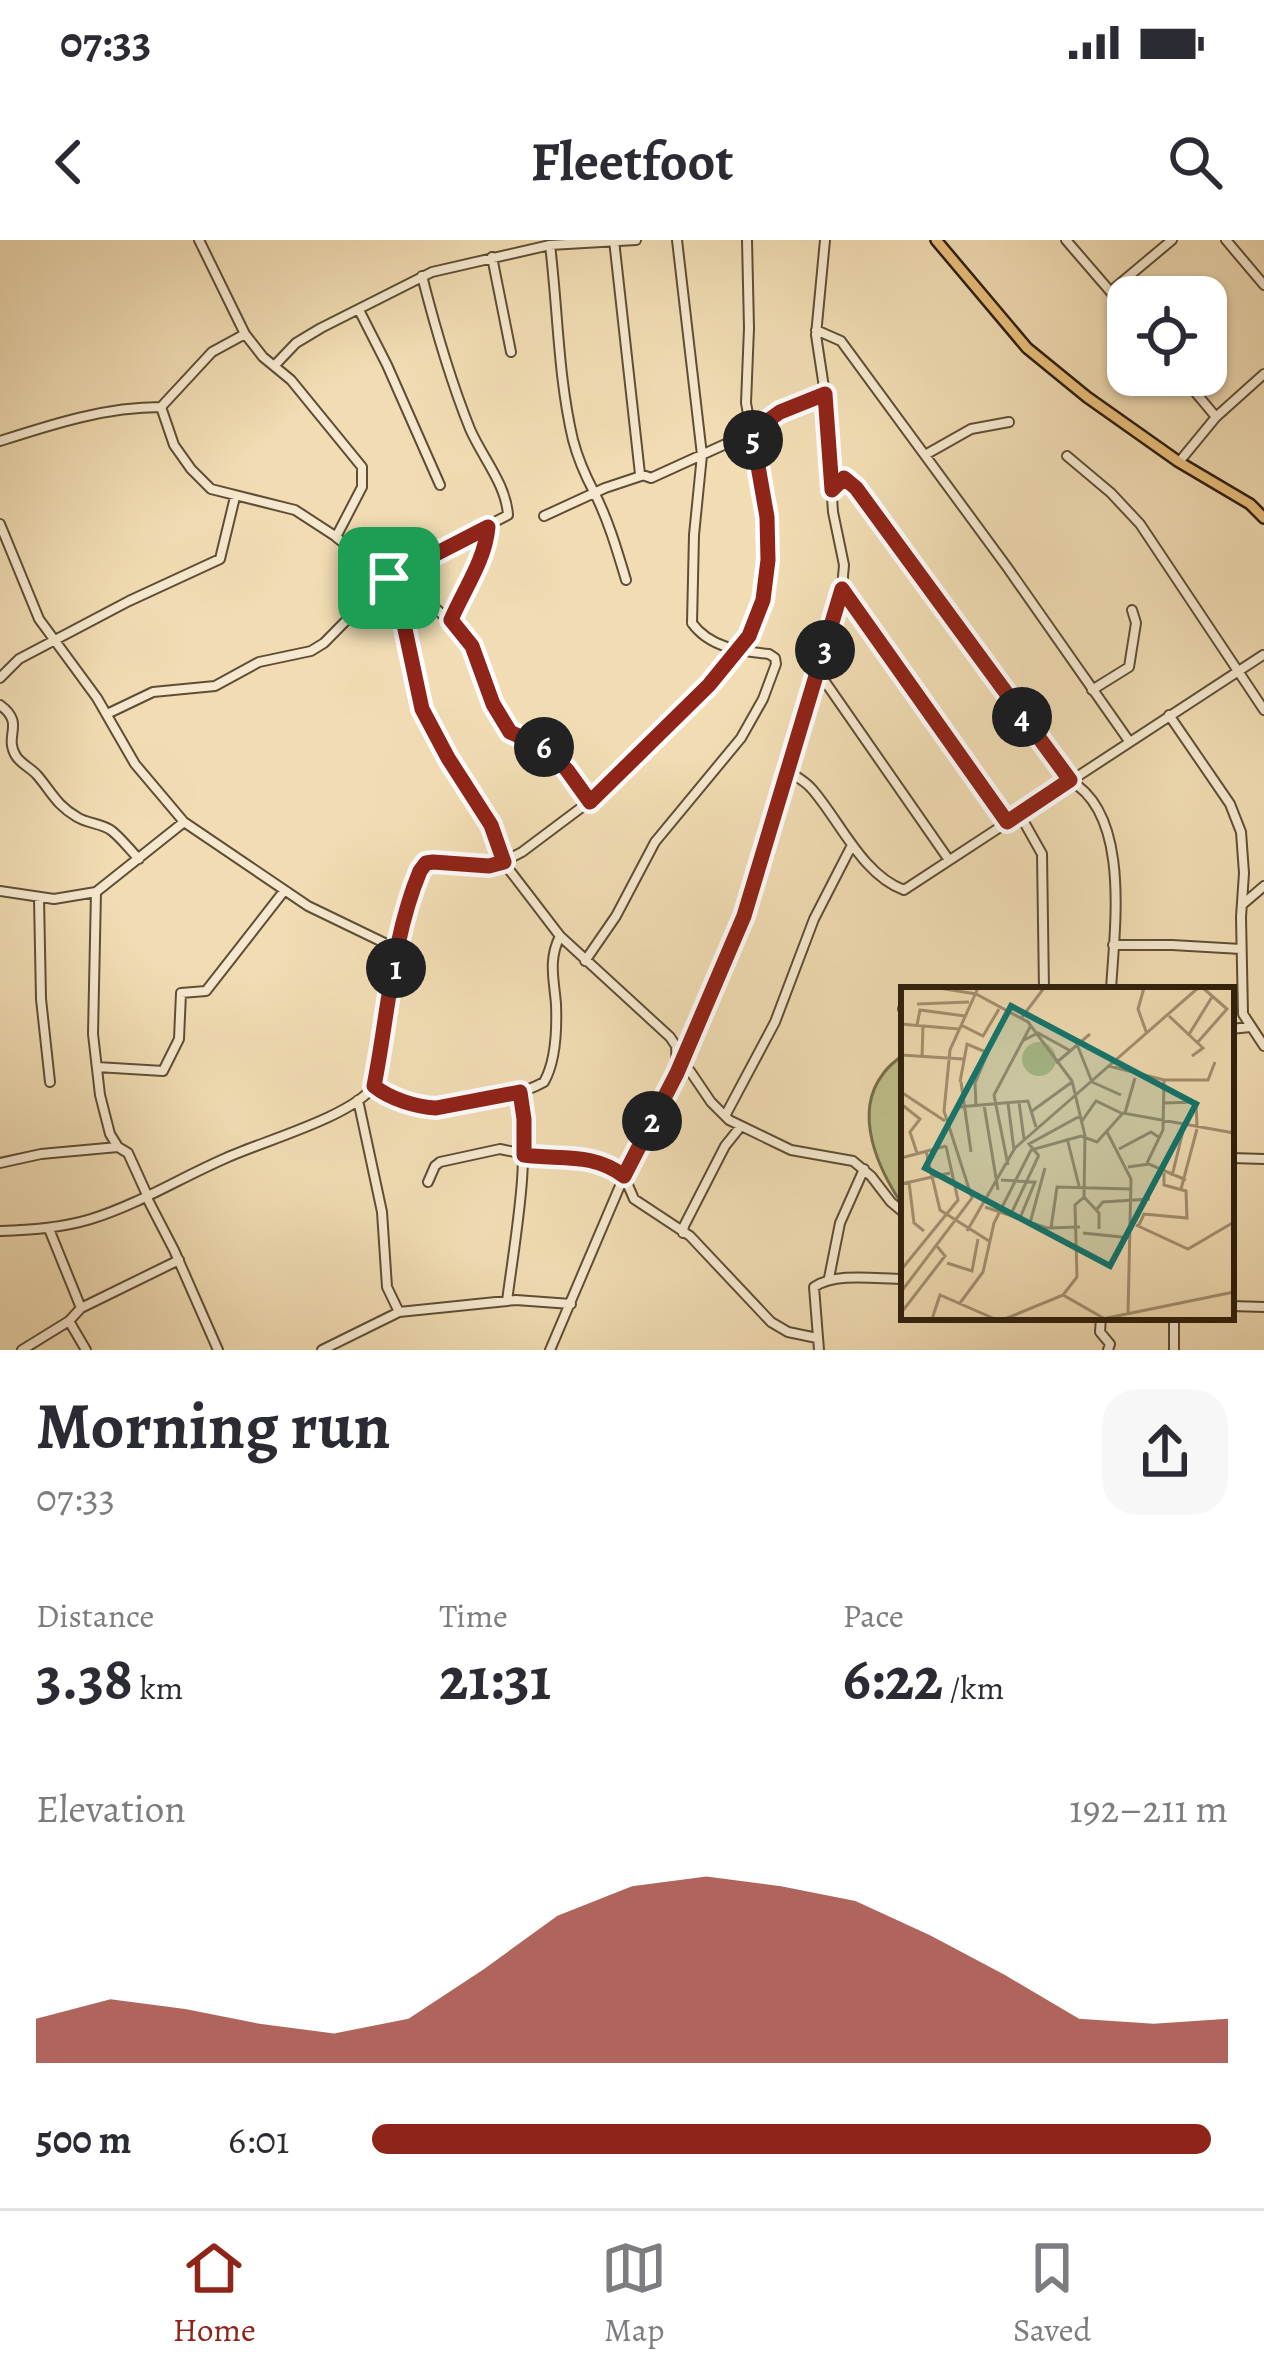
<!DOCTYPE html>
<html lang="en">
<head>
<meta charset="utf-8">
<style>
  :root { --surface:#fff; --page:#f7f7f7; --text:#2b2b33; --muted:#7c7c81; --line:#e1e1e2; --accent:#8f2418 }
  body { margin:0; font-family:Alegreya,serif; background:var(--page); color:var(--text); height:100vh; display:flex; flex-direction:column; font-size:45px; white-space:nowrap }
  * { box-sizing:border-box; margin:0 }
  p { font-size:39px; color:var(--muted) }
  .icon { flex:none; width:66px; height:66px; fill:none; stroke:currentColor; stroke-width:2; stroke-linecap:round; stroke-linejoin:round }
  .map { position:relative; height:1110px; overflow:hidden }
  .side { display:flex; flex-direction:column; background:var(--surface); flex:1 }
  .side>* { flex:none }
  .buttons { position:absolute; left:1107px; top:36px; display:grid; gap:24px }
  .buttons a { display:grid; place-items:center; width:120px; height:120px; border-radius:24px; background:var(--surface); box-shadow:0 3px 9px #0004; font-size:60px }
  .pin { position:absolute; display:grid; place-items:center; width:102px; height:102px; color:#fff; margin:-51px; border-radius:24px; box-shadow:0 6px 18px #0006 }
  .km { position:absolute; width:60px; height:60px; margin:-30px; border-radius:50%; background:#222; color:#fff; font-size:33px; line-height:60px; text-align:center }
  .round { display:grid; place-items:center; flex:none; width:126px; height:126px; border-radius:36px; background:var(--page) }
  .head { display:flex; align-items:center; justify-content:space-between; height:204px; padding:0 36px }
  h1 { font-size:66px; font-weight:700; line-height:90px }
  .metrics { display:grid; grid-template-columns:repeat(3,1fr); gap:18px; height:204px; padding:12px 36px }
  .metrics div { display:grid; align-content:center }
  .metrics b { font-size:60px; font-weight:700 }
  .metrics small { font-size:33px; font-weight:400 }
  .metrics p { font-size:33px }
  .chart { height:336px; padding:24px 36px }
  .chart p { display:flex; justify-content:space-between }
  .chart svg { width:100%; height:216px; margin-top:12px; fill:var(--accent); opacity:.7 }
  ul { padding:0 36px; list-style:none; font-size:39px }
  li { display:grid; grid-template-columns:192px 144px 1fr; align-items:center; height:90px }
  li i { height:30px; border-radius:15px; background:var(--accent) }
  .status { display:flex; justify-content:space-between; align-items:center; height:84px; padding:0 60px; background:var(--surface); direction:ltr }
  .status svg { height:33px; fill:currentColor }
  header { display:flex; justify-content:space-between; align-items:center; height:156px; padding:0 36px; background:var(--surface); font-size:54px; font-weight:700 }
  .tab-bar { display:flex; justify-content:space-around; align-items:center; height:168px; border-top:3px solid var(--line); background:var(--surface); font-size:33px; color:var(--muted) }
  .tab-bar a { display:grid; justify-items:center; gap:6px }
  .tab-bar .selected { color:var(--accent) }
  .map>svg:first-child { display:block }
  .garden { fill:#bebf89; stroke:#766e4b; stroke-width:3 }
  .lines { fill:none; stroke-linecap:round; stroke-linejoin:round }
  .minor-casing { stroke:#5f4e36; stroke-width:12 }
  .major-casing { stroke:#2e1e0d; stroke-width:14 }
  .minor { stroke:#f6e8ce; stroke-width:8 }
  .major { stroke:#e8be7a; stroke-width:9 }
  .route-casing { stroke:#fff; stroke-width:24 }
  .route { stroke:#8f2418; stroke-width:15 }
  .inset-road { fill:none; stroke:#a39071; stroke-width:3 }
  .view { fill:#0f766e; fill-opacity:0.15; stroke:#0f766e; stroke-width:6 }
  .inset-edge { fill:none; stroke:#2e1e0d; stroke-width:6 }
</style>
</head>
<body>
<div class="status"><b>07:33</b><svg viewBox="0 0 49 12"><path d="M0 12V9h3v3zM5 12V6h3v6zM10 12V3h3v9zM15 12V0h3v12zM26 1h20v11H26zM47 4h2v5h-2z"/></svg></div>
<header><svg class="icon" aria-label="back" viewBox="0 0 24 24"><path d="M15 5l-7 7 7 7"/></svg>Fleetfoot<svg class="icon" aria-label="search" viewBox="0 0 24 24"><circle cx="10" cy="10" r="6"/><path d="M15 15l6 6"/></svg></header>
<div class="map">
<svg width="1264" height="1110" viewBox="0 0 1264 1110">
  <rect width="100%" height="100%" fill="#f1dcb3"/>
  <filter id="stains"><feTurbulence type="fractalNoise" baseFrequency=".00167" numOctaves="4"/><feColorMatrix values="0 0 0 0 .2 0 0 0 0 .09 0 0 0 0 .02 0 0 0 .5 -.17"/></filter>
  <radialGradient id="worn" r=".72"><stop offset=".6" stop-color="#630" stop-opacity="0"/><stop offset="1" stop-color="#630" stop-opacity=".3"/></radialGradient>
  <!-- garden -->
  <path class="garden" d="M904,814V967C879,931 852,874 883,834C888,826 897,820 904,814Z"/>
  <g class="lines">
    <!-- minor casing -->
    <g class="minor-casing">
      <path id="minor" d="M199,0L245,94L263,117L291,140L362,227V247L336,297L395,342L422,469L448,518L491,585L504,623L560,696L670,797L676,806L677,833L690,831L711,862L729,880L791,910L853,921L871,936L891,962L904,973
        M614,0L640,234L651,238L752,192L780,173L825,154
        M677,0L702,215L694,295L692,383
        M1066,0L1128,72
        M1226,0L1264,45
        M550,5C558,70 558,137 573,200C578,219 585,235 594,252C608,279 617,310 626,340
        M492,17L511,112
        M1111,51L1172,0
        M359,70L387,125L440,245
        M816,90L841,101L1007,327L1129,501
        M275,125L296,103L321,88L432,32L550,5L636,0
        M1181,135L1216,177
        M161,167L174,205L191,229L211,249L295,270L335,296
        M0,201C53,184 105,167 161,167L212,112L245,94
        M925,215L971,189L1009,182
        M1067,216L1111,253L1140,284L1264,470
        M1179,222L1216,177L1264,134
        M833,249L845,239L856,248L1069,540C1132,574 1114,691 1111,750
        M544,276L605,248L641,236
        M0,284L39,379L97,458L135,524L184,582L308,666L397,709
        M396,342L433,366L467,397L474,408L480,433L493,464L510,492L545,508L567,530L590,561
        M843,350L1007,582
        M451,380C464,349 485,321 487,287
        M819,433L949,620
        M0,438L19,419L129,361L220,319L235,257
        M1092,450L1129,427L1136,383L1132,370
        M0,465C26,484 3,495 16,516C21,524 31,528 37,535C51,551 56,565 77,577C88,584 102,583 112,591C122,599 130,610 139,619
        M107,474L153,452L215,446L259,422L311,411L324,403L389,337L508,275C506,244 482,217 470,189C451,142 435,87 422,36
        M1169,475L1230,564L1241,592L1244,633L1241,677L1243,774L1264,806
        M787,530C795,536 805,541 811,548C839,579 862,635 904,650L1263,415
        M1015,576L1024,582L1042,614L1044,750
        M0,651L54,659L96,652L184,582
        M96,652L93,794L100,855L110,894L118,907L128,913L148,957
        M39,658L41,759L50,842
        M1243,664L1264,646
        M1113,705H1172L1241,709
        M585,721L616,676L655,602L741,498L763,459L776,424L775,418L769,414C740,411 710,408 692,383
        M903,769L904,770
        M1231,789L1250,787
        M97,827L163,831L179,799L181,753L206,751L284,651
        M374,846C388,857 412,866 429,868C460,870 517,857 544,842C556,821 557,789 556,764C554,739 548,720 560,696
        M358,860L382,972L387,1047L399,1072
        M725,876L775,782L814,679L852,605
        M1231,918L1264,919
        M0,923L41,914L118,907
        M428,942L435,926L440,922L500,909L534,916L547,914L588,920L615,929L624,936L634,959L690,996L771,1082L788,1092L817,1098
        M147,958L174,1010L218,1110
        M49,989L81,1068
        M0,991C31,990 61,988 91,979C139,964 180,938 226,918C263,901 351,877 374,846L397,709L416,640L423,625L444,621L495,626L522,612L590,561L709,445L750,396L763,360L768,320L767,277L746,163L749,88L747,0
        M683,993L684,986L725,906L741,886
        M829,1038L840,983L864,929
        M507,1061C516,992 530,921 520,852
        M1231,1066L1264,1067
        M1101,1077L1100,1092L1110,1104L1108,1110
        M1174,1077V1110
        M69,1081L86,1110
        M22,1110L69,1081L81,1068L179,1020
        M322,1110L399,1072L516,1060L571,1064
        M550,1110L631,920L677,833L704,775L744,676L841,360L844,325L833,272L825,154L816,95L825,0
        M819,1110L814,1047C836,1032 876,1039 904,1039"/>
    </g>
    <!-- major casing -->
    <g class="major-casing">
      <path id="major" d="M936,0L1027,108L1087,157L1179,222L1250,264L1264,278"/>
    </g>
    <!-- minor -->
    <use href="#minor" class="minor"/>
    <!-- major -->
    <use href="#major" class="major"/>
  </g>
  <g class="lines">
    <!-- route casing -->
    <g class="route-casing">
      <path id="route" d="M825,154L832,250L844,238L856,248L1070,540L1007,582L842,349L744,676L677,833L624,936C592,912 560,920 524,915V879L520,852L436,868C416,867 390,859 374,846C388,776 392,698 420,631L426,623L433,622L489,626L504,622L491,585L448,518L422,469L395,342L389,338L488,287C485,321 464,349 451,380L472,406L493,464L510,492L545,508L567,530L590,562L709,445L749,396L763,360L768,320L767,277L752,192L780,172Z"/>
    </g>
    <!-- route -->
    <use href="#route" class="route"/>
  </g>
  <!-- overview -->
  <g transform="translate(901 747)">
    <rect width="333" height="333" fill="#f1dcb3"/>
    <path d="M121 72a17 17 0 1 1 34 0a17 17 0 1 1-34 0Z" fill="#bebf89"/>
    <path class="inset-road" d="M38,1L75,7L127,35L171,94L184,149L183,210L174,218L176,290L162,308M243,1L237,22L246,47M16,17L68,15M268,29L302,61L291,69M121,30L143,1M0,37L22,39L21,71M16,38L19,23L64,29M60,38L82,49L98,22M22,39L58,42M287,49L311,10M121,54L137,46L168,63M175,55L191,95L220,108M296,56L326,22L302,1M0,68L62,72M155,76L189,47M208,79L263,93L262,143L246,176M263,93H307L314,75M59,95L66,57L87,66M60,95L70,165M0,105L44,134M118,115L123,152M107,116L113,163M264,116L295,115L296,139M0,117L19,132L9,145L16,166M83,118L97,203M75,119L74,96L95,46M57,120L127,114L135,140M131,124L171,95M224,126L234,91M181,134L195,114L220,126M206,145L230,192L227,327M166,151L178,199M218,162L250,145L259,151M25,164L39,223L88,254M138,169L128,157L179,129M0,171L45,159M107,178L93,108L129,40M227,180L248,177L285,193M271,189L282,144M100,193L134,195L119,231M8,195L13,236L23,244M0,197L49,186M280,202L296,142M183,210L198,226V242M84,220L146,241L179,240M195,223L202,215L249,212M110,227L138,168M129,236L144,181M235,238L287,262L333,235M237,240L243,227L286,231L285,204L263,198V186M150,241L156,200L230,202M66,244L114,161L297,1M182,246L230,251M46,276L71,284L77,252M0,283L57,213L45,159M0,305L71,211L43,124L49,63L77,1M59,316L82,285L93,236L130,163L180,149L196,155L222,126L333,146M0,326L44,269L35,258M31,332L39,308L94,332M104,332L162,308L204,332M201,332L333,305"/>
    <path class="view" d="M110,19L295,117L209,279L24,181Z"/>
    <rect width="333" height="333" class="inset-edge"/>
  </g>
  <rect width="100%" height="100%" filter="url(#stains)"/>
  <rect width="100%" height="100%" fill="url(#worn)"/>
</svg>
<div class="buttons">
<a><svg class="icon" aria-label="locate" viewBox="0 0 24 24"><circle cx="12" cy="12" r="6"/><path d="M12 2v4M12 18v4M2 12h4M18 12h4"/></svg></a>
</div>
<div class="pin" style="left:389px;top:338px;background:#1e9e55"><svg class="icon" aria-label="arrive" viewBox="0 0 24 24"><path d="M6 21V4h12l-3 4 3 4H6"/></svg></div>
<b class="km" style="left:396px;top:728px">1</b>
<b class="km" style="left:652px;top:881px">2</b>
<b class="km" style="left:825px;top:410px">3</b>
<b class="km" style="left:1022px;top:477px">4</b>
<b class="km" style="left:753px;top:200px">5</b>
<b class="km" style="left:544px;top:507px">6</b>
</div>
<section class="side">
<div class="head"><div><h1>Morning run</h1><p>07:33</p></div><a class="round"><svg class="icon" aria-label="share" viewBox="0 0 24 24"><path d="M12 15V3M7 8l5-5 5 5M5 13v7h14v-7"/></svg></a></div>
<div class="metrics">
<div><p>Distance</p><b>3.38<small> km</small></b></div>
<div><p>Time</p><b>21:31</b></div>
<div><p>Pace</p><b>6:22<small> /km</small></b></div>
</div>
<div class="chart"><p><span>Elevation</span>192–211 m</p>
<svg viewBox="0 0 160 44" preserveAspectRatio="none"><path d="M0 44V35L10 31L20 33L30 36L40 38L50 35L60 25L70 14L80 8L90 6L100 8L110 11L120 18L130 26L140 35L150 36L160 35V44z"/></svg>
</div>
<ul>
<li><b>500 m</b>6:01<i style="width:98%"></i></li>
</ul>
</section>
<nav class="tab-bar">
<a class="selected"><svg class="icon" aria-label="home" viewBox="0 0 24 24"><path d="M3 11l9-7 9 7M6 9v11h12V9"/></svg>Home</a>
<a><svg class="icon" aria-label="map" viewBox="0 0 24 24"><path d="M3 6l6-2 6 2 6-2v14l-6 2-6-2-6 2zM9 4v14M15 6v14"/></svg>Map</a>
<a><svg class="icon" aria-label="saved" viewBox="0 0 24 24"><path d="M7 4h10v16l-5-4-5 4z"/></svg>Saved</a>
</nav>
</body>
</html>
